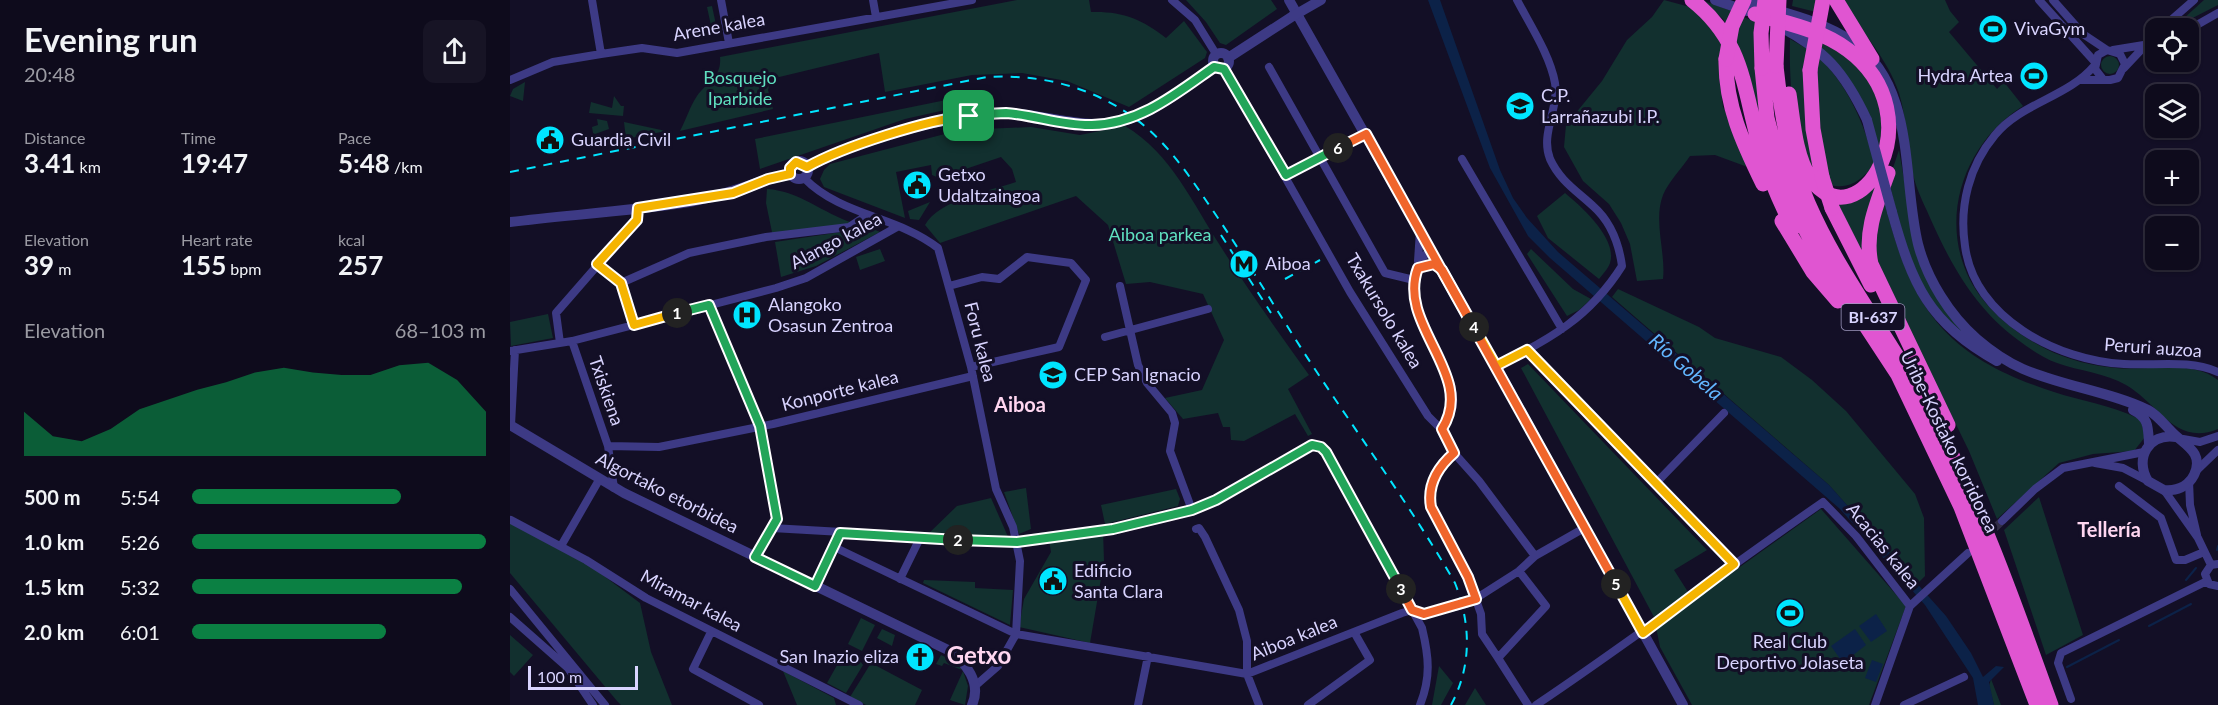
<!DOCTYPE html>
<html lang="en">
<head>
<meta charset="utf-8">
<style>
  :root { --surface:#0e0b1c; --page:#171425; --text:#f1f3f6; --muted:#9b9ba3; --line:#2e2b3b; --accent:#0b8043 }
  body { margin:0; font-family:Lato,sans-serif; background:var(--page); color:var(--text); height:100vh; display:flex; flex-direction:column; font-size:22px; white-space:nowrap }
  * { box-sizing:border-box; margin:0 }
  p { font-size:20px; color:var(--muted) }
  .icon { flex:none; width:33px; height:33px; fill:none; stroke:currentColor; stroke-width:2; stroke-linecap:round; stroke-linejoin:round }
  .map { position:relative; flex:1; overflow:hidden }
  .panel { display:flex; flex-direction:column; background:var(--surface); width:510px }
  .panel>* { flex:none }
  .tools { position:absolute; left:1635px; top:18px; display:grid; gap:12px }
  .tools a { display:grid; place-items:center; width:54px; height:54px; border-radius:12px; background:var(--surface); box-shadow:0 2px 4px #0004,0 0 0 2px var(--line); font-size:30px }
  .scale { position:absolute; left:18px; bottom:15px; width:110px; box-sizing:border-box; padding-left:6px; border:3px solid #d9d4ff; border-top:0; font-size:16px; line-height:21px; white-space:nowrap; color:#d9d4ff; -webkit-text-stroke:4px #130f26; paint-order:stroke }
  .pin { position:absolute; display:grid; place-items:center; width:51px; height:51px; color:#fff; margin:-26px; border-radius:12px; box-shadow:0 3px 9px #0006 }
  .km { position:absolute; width:30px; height:30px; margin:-15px; border-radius:50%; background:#222; color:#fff; font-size:16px; line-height:30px; text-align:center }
  .round { display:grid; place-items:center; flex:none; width:63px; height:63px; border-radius:12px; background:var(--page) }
  .headline { display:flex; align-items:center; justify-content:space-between; height:102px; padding:0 24px }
  h1 { font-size:33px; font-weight:700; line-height:45px }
  .figures { display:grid; grid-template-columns:repeat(3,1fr); gap:9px; height:102px; padding:6px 24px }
  .figures div { display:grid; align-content:center }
  .figures b { font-size:26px; font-weight:700 }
  .figures small { font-size:16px; font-weight:400 }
  .figures p { font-size:16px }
  .chart { height:168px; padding:12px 24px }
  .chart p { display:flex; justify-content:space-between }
  .chart svg { width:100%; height:108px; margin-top:6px; fill:var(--accent); opacity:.7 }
  ul { padding:0 24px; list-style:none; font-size:20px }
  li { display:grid; grid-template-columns:96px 72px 1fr; align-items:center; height:45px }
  li i { height:15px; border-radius:8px; background:var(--accent) }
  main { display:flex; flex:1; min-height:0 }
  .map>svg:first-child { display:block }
  .green { fill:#12302f }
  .water { fill:#0c2248 }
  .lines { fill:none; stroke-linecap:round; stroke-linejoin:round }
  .stream { stroke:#0c2248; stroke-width:2 }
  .minor-tunnel { stroke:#312d47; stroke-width:8; stroke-dasharray:8 4; stroke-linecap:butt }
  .minor { stroke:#3d3a85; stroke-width:8 }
  .tertiary { stroke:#3d3a85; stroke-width:10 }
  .trunk { stroke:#e055d1; stroke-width:15 }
  .rail { stroke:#00e5ff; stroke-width:2; stroke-dasharray:9 8; stroke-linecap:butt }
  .minor-bridge { stroke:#3d3a85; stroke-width:8 }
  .tertiary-bridge { stroke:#3d3a85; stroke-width:10 }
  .trunk-bridge { stroke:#e055d1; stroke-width:15 }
  .split-1-casing { stroke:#fff; stroke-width:12 }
  .split-2-casing { stroke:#fff; stroke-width:12 }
  .split-3-casing { stroke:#fff; stroke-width:12 }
  .split-4-casing { stroke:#fff; stroke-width:12 }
  .split-5-casing { stroke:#fff; stroke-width:12 }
  .split-6-casing { stroke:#fff; stroke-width:12 }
  .split-7-casing { stroke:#fff; stroke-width:12 }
  .split-1 { stroke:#f5b400; stroke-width:8 }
  .split-2 { stroke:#22a559; stroke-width:8 }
  .split-3 { stroke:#22a559; stroke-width:8 }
  .split-4 { stroke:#f0652b; stroke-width:8 }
  .split-5 { stroke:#f5b400; stroke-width:8 }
  .split-6 { stroke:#f0652b; stroke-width:8 }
  .split-7 { stroke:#22a559; stroke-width:8 }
  .labels { text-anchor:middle; stroke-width:6; stroke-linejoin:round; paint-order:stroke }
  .shield { fill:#130f26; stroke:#9e99be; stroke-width:1.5 }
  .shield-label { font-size:16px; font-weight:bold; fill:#d9d4ff }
  .street-label { font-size:18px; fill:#d9d4ff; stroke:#130f26 }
  .poi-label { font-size:18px; fill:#d9d4ff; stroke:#130f26; text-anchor:start }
  .park-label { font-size:18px; fill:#5fe0c0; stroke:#130f26 }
  .water-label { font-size:20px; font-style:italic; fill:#62b6ff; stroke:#130f26 }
  .neighbourhood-label { font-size:20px; font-weight:bold; fill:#ffd6f0; stroke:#130f26 }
  .district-label { font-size:24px; font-weight:bold; fill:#ffd6f0; stroke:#130f26 }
</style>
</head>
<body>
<main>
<section class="panel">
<div class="headline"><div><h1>Evening run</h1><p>20:48</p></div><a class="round"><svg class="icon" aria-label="share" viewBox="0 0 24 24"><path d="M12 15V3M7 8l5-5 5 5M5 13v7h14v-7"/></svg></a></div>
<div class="figures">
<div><p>Distance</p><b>3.41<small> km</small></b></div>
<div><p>Time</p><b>19:47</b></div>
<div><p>Pace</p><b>5:48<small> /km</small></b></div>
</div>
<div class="figures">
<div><p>Elevation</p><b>39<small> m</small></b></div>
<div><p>Heart rate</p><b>155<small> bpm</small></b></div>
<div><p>kcal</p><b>257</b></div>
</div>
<div class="chart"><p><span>Elevation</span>68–103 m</p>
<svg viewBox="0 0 160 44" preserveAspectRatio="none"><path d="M0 44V26L10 36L20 38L30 33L40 25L50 21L60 17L70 14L80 10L90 8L100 10L110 11L120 11L130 7L140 6L150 13L160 26V44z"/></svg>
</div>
<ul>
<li><b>500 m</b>5:54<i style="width:71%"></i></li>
<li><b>1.0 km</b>5:26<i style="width:100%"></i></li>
<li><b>1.5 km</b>5:32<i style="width:92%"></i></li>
<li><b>2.0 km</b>6:01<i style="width:66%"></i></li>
</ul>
</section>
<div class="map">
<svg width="1708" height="705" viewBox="0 0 1708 705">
  <rect width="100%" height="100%" fill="#130f26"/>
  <!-- green -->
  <path class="green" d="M507,0H579L581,12C612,11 632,19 656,38L674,21L697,52L695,58L619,107L557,81L512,73L462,75L375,92L369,53L261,79L258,90L263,109L170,131C176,120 180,106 187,96C197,82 212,77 210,57Z
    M676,0H761L767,9L716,45L710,43L696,22Z
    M1154,0L1180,7L1207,27L1215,44L1209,75L1213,107L1243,169L1205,155L1180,156C1172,168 1159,181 1153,195C1143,221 1156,253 1153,279L1127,281L1120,244L1111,223L1099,204L1073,181L1054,147L1056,125L1092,81L1117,40L1142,17Z
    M1191,0L1222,11L1217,27L1213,19Z
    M1283,0H1309L1306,12L1282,6Z
    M1332,0H1435L1440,11L1449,22L1439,32L1487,89L1494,82L1513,106C1455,142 1428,217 1460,280C1476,310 1506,334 1536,349C1558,360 1583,366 1606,368C1639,371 1681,359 1708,380V429C1665,447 1648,403 1616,385C1596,373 1569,371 1547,363C1533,358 1520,349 1508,340C1466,309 1442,267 1421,220C1416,208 1409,195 1405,182C1396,154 1398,122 1389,93C1378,59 1350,30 1332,0Z
    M1694,0H1708V5L1663,28Z
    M202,6L208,34L203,35L197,7Z
    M1230,16L1245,21L1251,121L1224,38Z
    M1311,37L1360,77L1372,114L1370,151C1358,109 1344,75 1309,47Z
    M1280,39L1299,50L1304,172C1282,132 1279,83 1280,39Z
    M1307,55C1339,87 1353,121 1365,164C1352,179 1341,190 1320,185L1306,111Z
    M1591 65a9 9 0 1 1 18 0a9 9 0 1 1-18 0Z
    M15,82L13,101L0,96L3,89Z
    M104,96L111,106H114L113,116L79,113L81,102L102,108Z
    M436,100L453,106L395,119L250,169L245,139Z
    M87,119L97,121L99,129L85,134L83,133L82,127L88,125Z
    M114,122L156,131L116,139Z
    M615,126C661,153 683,204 711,247C738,290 769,333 799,375L778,389L802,434L798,436L785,414L734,441L721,440L720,427H713L708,413L673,419L655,398L692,390L714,340L693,294L640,282L616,284L598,225L566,196L430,243L415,225C429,200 479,191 506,182L502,169L491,157L429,178L422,175L421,165L386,172L395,218L314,187L310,179L314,170L320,164L450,130L521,127L570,135Z
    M1389,150L1406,249L1466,344L1445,329L1422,304L1395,250L1379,180Z
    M1369,181L1352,255L1325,198Z
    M257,189C290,191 312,213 343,223L263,237L256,203Z
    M1055,193C1071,206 1108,239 1100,263C1098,269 1092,275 1089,279L1038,238L1027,216Z
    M1373,196C1400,306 1432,356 1544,392C1571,401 1601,405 1627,418L1631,421L1635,437L1624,451L1583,454L1549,463L1487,519L1459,451L1364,257L1366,221Z
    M420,202L409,220L400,219L398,211Z
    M351,224L370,232L306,266L271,277L265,242L331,232Z
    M370,249L375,261L350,270L346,257Z
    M1021,249L1063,289L1081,299L1069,310L1057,316L1017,254Z
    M1108,289L1189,327L1205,338L1271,357L1302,380L1336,411L1405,494L1414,518L1415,576L1407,584L1319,485L1102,297Z
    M38,314L43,338L1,346L0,322Z
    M1018,364L1197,550L1164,570L1178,592L1144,617L1011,368Z
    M516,488L521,529L509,534L494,492Z
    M666,489L670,499L668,506L595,524L591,505Z
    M1529,497L1573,635L1536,655L1494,530Z
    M481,498L499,539L416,536L447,506Z
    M1311,509L1396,606L1359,705H1182L1150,647L1146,627Z
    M0,522L78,564L130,603L141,652L162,705H111L107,701L0,573Z
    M593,530L594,561L580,643L509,627L514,599L541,552L539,540Z
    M414,580L465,582V588L503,590L500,625L413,583Z
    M351,618L365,625L352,651L338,644Z
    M372,629L385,635L382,646L367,638Z
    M0,635L23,655L4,676L0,672Z
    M335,651L347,657L353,665L336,693L317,683Z
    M431,655L446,662L452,670L434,663L432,666L426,664Z
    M361,663L412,690L405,705H356L340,697Z
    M929,666L943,683L931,705H922Z
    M273,671L324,698L326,705H287Z
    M453,671L458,686L455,705L440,700Z
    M1481,679L1491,705H1484L1479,686Z
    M965,688L976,705H955Z"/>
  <!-- water -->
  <path class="water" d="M918,0H930L990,170L1003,198L1017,218L1048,252L1319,485L1436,616L1461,653L1473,677L1486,666L1494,667L1479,682L1484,705H1468L1463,678L1415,605L1330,509L1040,258L1018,236L980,168Z
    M1366,614L1377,631L1361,642L1349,626Z
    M1345,629L1356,645L1333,663L1321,646Z
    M1362,660L1373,664L1366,682L1355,678Z"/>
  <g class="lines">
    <!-- stream -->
    <path class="stream" d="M1707,550L1708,546
      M1676,580L1686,568
      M1639,626L1681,604
      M1557,667L1609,640"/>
    <!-- minor-tunnel -->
    <path class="minor-tunnel" d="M1476,536L1492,521"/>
    <!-- minor -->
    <path class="minor" d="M82,0L91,54
      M211,0L219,43
      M363,0L366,17
      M662,0L685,20L706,54
      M1529,0L1585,62
      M1543,0L1573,34L1597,50
      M1652,28L1684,0
      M1678,30L1708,13
      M1603,50L1646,43
      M1584,66C1558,97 1511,103 1485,135C1459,166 1449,206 1455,246C1464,318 1548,361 1614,364C1645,366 1679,359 1708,372
      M759,67L875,273L904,280
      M1614,68L1646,34
      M714,69L840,292L918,416L932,430L944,453L969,481L1025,556
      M0,80L43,62L91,54L132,48L167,53L462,0
      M1571,80H1600L1608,78L1615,64L1610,54L1597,50L1588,55L1585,69L1592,78
      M952,159L1052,329
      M776,175L856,134
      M294,178C331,216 387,216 428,248L461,367L486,489L503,527L510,561L506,634L488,666L465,686
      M921,250C868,290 947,358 943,404C942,414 937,421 932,430
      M908,261L910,231
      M87,264L111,283L124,325
      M908,268L924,264L932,269
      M111,283L179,253L256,237L339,227L357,215
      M439,286L472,277L489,279L517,257L561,263L576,280L549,347L461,367
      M610,286L628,365L637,383L662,413L665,423L660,451L682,510
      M199,305L250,426L263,489L267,519L245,557
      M595,337L698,309
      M62,341L98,446L104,488
      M50,343L46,313L127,220L128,208
      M1017,350L1224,564
      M0,351L62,341L266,288L296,278L387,227
      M986,366C1039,340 1080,317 1112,266C1109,244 1100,221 1083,206C1067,191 1050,181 1040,159C1030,134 1049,109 1045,83C1040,55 1020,25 1007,0
      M1,425L5,350
      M1673,439L1690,442L1708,436
      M98,446L149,447L263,424L463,376
      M944,453C927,467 917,485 921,507L958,577L971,614L972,634L988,658
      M1585,463L1613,468L1638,481
      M1686,471L1708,450
      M1679,481L1680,505L1687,535
      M1147,482L1214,413
      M1609,486L1651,518L1666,560H1675L1694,552
      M1654,490L1688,538L1701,565
      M1,520L76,560L136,598L349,705
      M1492,521L1525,489L1553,468L1634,452
      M262,528L507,542L603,529L682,510L706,500L802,445L811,447L816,452L912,628C919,657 921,677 910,705
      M686,529L689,528L695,537L729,610L737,641V674L749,705
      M51,546L89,480
      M324,547L506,634L737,674L892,613L902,610L914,614L940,608
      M1708,564L1701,565L1695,574L1699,584L1708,586
      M1009,571L1036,606L988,658L1018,705
      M390,579L410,538
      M305,587L330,533
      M0,589L95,705
      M962,601L1009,571L1025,556L1069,531
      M1400,606L1458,553
      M0,617L58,668L83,705
      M201,632L183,669L249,705
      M1561,699L1548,663L1551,653L1697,581
      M628,705L638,656
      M798,705L860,660L844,632
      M1026,705C1123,640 1216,569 1313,502L1346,536L1400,606
      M1365,705L1400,606
      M1394,705L1454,677"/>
    <!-- tertiary -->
    <path class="tertiary" d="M779,0L986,366L1173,705
      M1205,0L1237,11
      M1233,0C1269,12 1312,20 1343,42C1406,86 1392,178 1408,244C1417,279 1440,316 1467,339C1481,351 1497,362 1513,369C1552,386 1601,392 1638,410C1649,416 1656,427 1665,435C1677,446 1694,454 1684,475C1678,487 1666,491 1654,490L1638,481C1624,458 1639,433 1666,437
      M1267,25C1315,50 1334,71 1357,120
      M703 61a8 8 0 1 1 16 0a8 8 0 1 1-16 0Z
      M718,58L783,16
      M280 170a9 9 0 1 1 18 0a9 9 0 1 1-18 0Z
      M297,167C342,141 441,114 493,113C536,113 576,133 619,119C650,109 678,85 704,67
      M1382,212C1402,284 1419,324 1487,361
      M0,222C59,215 120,211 179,202C214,196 246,181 280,174
      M1623,410C1639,418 1638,427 1639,444
      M0,425L114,493L438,650C456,662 472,683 462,705"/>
    <!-- trunk -->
    <path class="trunk" d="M1182,0C1234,41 1233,88 1250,147C1258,175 1270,202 1283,228
      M1326,0L1362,59
      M1245,14C1276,23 1312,30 1338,50C1427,116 1349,246 1300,178C1285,156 1283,119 1279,94
      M1216,59C1215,105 1233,143 1253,184
      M1266,66C1271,113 1279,159 1298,203C1331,279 1385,345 1424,419C1472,511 1506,608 1541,705
      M1252,68L1257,118L1269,164L1286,211L1306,250L1388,375L1451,507L1527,705
      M1300,70L1303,129L1312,177
      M1378,173C1367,203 1354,232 1361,264L1438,425
      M1322,208L1361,285
      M1272,221L1303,272L1328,301"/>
    <!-- rail -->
    <path class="rail" d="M0,172L477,77C529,74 580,86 623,117C654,139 676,171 697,202C731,251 761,301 793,351C843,428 899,503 945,583C961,624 962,666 941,705
      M711,235L761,313
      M775,279L810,260"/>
    <!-- minor-bridge -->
    <path class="minor-bridge" d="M940,608L956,604"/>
    <!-- tertiary-bridge -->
    <path class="tertiary-bridge" d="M783,16L811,0
      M1357,120L1382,212"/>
    <!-- trunk-bridge -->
    <path class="trunk-bridge" d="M1216,59L1222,26L1234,0
      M1266,66L1269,0
      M1252,68L1251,33L1255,0
      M1300,70L1313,0
      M1312,177L1322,208"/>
  </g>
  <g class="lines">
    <!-- split-1 casing -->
    <g class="split-1-casing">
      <path id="split-1" d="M167,313L124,325L111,283L87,264L127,220L128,208L223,193L258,179L280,174V168L286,162L297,167C332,147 419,119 459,116"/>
    </g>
    <!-- split-2 casing -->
    <g class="split-2-casing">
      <path id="split-2" d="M167,313L199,305L250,426L267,519L245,557L305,586L330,533L448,540"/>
    </g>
    <!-- split-3 casing -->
    <g class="split-3-casing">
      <path id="split-3" d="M448,540L507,542L603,529L682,510L706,500L802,445L811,447L816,452L891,589"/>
    </g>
    <!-- split-4 casing -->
    <g class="split-4-casing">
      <path id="split-4" d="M891,589L902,610L914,614L966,599L958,577L921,507C917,485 928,467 944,453L932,429C967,375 886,325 908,268L924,264L932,270L964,327"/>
    </g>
    <!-- split-5 casing -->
    <g class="split-5-casing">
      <path id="split-5" d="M964,327L986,366L1017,350L1224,564L1133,633L1106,584"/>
    </g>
    <!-- split-6 casing -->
    <g class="split-6-casing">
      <path id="split-6" d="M828,148L856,134L1106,584"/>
    </g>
    <!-- split-7 casing -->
    <g class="split-7-casing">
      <path id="split-7" d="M459,116C471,115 484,113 496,113C525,115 553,126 582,125C630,124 667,93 704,67L714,69L776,175L828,148"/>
    </g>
    <!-- split-1 -->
    <use href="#split-1" class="split-1"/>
    <!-- split-2 -->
    <use href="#split-2" class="split-2"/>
    <!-- split-3 -->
    <use href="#split-3" class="split-3"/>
    <!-- split-4 -->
    <use href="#split-4" class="split-4"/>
    <!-- split-5 -->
    <use href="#split-5" class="split-5"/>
    <!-- split-6 -->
    <use href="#split-6" class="split-6"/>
    <!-- split-7 -->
    <use href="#split-7" class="split-7"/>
  </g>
  <!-- icons -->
  <defs>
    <g id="stadium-disc" transform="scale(1.5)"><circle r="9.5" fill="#00e5ff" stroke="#130f26"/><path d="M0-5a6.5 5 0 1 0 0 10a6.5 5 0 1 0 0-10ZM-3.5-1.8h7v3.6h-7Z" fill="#111"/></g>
    <g id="school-disc" transform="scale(1.5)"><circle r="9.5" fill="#00e5ff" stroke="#130f26"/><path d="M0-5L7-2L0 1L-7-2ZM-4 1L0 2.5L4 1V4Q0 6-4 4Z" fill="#111"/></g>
    <g id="civic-disc" transform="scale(1.5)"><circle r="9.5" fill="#00e5ff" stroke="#130f26"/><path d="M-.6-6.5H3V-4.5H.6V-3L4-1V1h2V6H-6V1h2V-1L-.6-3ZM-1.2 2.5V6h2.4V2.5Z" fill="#111"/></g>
    <g id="metro-disc" transform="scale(1.5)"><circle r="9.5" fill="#00e5ff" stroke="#130f26"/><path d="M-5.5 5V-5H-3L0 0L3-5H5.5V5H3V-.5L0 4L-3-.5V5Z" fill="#111"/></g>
    <g id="hospital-disc" transform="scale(1.5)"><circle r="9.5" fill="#00e5ff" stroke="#130f26"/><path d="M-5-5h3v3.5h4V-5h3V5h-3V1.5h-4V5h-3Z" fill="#111"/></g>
    <g id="church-disc" transform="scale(1.5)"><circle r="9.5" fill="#00e5ff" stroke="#130f26"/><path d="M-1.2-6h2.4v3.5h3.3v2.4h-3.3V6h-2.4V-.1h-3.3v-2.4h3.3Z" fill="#111"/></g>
  </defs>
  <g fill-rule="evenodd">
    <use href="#stadium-disc" x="1483" y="29"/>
    <use href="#stadium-disc" x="1524" y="76"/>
    <use href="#school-disc" x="1010" y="106"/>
    <use href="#civic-disc" x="40" y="140"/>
    <use href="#civic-disc" x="407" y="185"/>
    <use href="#metro-disc" x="734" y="264"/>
    <use href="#hospital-disc" x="237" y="315"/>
    <use href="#school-disc" x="543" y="375"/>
    <use href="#civic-disc" x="543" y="581"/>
    <use href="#stadium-disc" x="1280" y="613"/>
    <use href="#church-disc" x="410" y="657"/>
  </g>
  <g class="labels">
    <!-- shield labels -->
    <rect class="shield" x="1331.5" y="304" width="63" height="26" rx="4.5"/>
    <g class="shield-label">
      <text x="1363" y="323">BI-637</text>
    </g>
    <!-- street labels -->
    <g class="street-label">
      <text transform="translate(209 27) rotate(-10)" y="6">Arene kalea</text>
      <text transform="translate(326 241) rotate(-28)" y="6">Alango kalea</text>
      <text transform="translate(874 311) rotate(59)" y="6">Txakursolo kalea</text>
      <text transform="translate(470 342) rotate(76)" y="6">Foru kalea</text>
      <text transform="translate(1643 348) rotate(4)" y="6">Peruri auzoa</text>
      <text transform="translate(96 391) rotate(71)" y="6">Txiskiena</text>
      <text transform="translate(330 391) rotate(-14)" y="6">Konporte kalea</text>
      <text transform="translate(1439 442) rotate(64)" y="6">Uribe-Kostako korridorea</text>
      <text transform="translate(157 493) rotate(27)" y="6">Algortako etorbidea</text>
      <text transform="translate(1373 546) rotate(51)" y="6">Acacias kalea</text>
      <text transform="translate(181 601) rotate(28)" y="6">Miramar kalea</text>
      <text transform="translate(784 638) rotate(-22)" y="6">Aiboa kalea</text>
    </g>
    <!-- poi labels -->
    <g class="poi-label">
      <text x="1504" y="35">VivaGym</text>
      <text x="1503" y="82" text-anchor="end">Hydra Artea</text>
      <text x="1031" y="102">C.P.<tspan x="1031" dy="21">Larrañazubi I.P.</tspan></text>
      <text x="61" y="146">Guardia Civil</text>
      <text x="428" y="181">Getxo<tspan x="428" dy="21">Udaltzaingoa</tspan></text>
      <text x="755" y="270">Aiboa</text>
      <text x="258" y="311">Alangoko<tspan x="258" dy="21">Osasun Zentroa</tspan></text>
      <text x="564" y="381">CEP San Ignacio</text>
      <text x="564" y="577">Edificio<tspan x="564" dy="21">Santa Clara</tspan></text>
      <text x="1280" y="648" text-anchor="middle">Real Club<tspan x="1280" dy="21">Deportivo Jolaseta</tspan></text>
      <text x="389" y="663" text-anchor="end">San Inazio eliza</text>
    </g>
    <!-- park labels -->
    <g class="park-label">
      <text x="230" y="84">Bosquejo<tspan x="230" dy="21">Iparbide</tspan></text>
      <text x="650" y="241">Aiboa parkea</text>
    </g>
    <!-- water labels -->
    <g class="water-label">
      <text transform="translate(1176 367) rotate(41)" y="7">Río Gobela</text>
    </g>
    <!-- neighbourhood labels -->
    <g class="neighbourhood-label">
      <text x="510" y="412">Aiboa</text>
      <text x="1599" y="537">Tellería</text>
    </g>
    <!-- district labels -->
    <g class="district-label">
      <text x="469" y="664">Getxo</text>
    </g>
  </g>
</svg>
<div class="tools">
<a><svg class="icon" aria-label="locate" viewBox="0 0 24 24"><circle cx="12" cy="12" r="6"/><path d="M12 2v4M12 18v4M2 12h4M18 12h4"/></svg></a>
<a><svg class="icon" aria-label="layers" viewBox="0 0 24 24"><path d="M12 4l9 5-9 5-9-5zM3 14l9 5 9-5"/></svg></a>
<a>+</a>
<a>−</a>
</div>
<div class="scale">100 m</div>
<div class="pin" style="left:459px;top:116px;background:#1e9e55"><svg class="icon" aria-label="arrive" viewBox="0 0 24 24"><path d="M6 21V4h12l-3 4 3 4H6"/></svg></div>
<b class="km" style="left:167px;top:313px">1</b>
<b class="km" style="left:448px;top:540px">2</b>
<b class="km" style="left:891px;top:589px">3</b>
<b class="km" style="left:964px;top:327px">4</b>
<b class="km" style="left:1106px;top:584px">5</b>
<b class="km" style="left:828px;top:148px">6</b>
</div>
</main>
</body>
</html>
